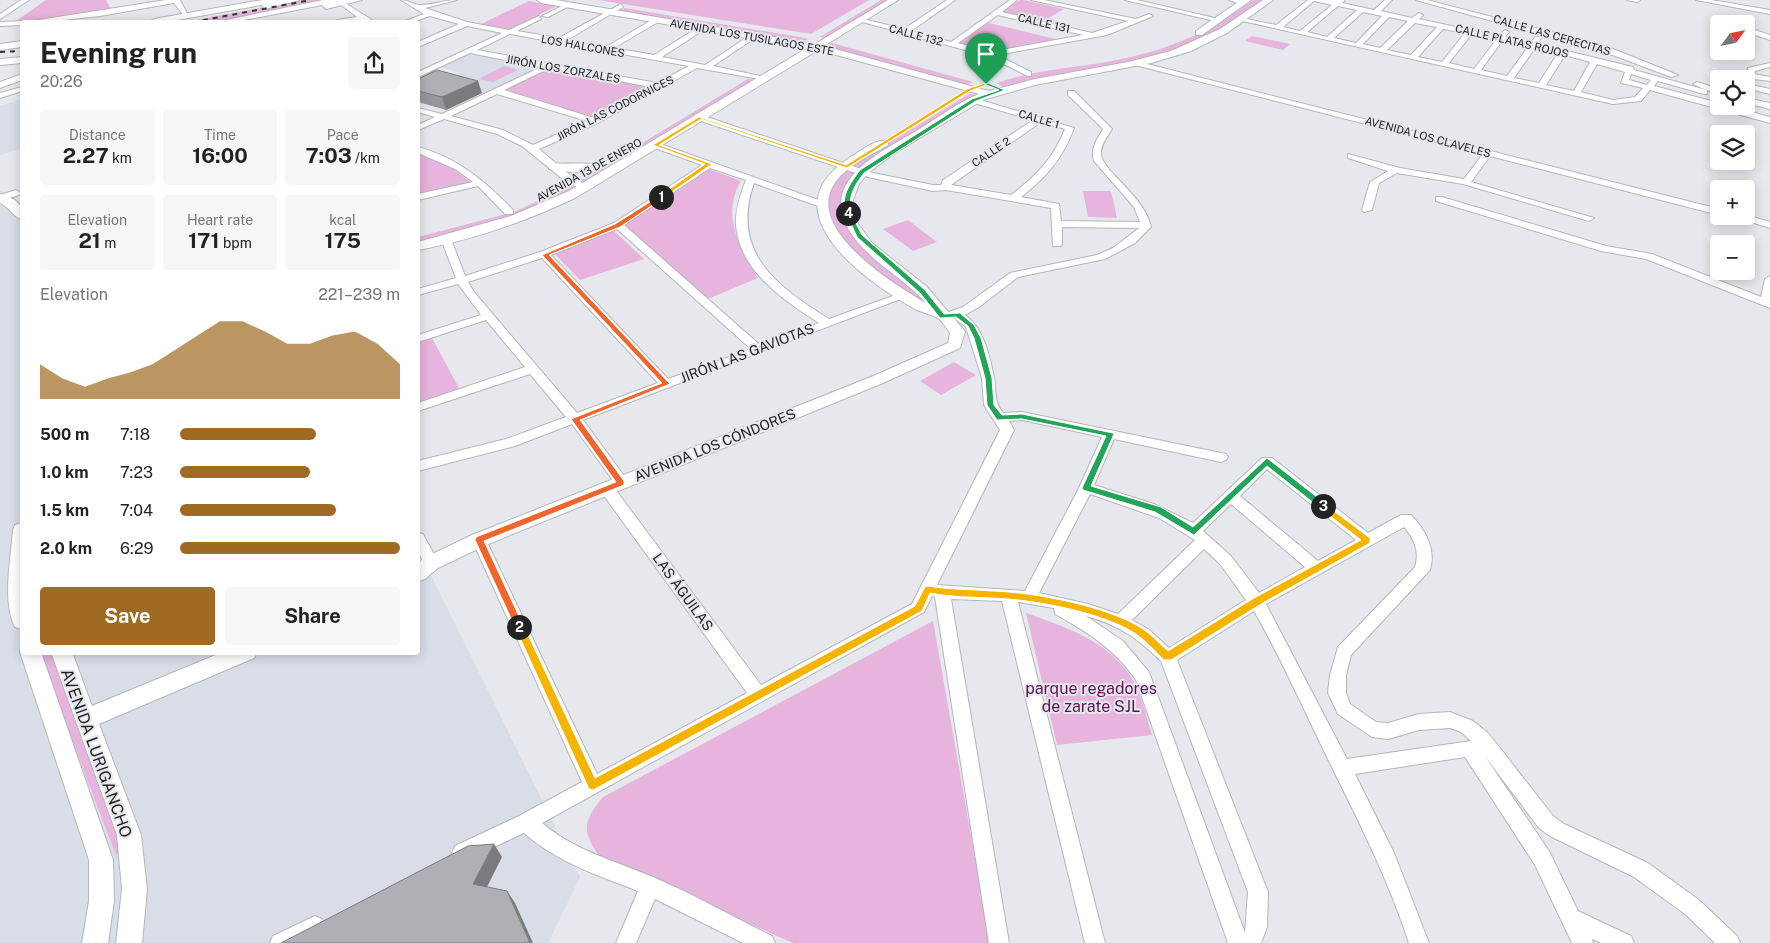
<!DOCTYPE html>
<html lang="en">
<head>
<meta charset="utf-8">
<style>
  :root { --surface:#fff; --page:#f6f6f6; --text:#222; --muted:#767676; --accent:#9f6b22 }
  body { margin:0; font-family:"Public Sans",sans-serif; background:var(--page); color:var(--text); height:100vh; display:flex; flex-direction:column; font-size:19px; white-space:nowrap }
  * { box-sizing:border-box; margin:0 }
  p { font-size:16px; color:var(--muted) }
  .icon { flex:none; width:28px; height:28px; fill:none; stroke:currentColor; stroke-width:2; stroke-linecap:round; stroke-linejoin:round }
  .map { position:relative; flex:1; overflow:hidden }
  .panel { position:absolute; left:20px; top:20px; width:400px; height:635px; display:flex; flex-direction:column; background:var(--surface); border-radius:5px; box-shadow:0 2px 12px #0003 }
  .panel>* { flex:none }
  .needle { width:32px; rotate:57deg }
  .fabs { position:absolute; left:1710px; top:15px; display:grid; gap:10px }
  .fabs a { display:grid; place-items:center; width:45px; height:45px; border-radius:5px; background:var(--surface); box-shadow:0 2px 12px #0003; font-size:25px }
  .pin { position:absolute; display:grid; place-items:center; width:42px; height:42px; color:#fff; margin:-51px -21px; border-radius:50% 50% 50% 0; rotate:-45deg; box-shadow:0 0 5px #0007 }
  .pin .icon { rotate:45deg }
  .km { position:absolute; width:25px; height:25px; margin:-12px; border-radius:50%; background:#222; color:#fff; font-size:14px; line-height:25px; text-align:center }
  .round { display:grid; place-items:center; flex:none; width:52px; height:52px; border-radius:5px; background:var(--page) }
  .summary { display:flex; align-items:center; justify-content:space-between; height:85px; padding:0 20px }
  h1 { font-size:28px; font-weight:700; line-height:38px }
  .metrics { display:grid; grid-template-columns:repeat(3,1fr); gap:8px; height:85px; padding:5px 20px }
  .metrics div { display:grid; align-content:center; border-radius:5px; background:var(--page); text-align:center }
  .metrics b { font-size:21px; font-weight:700 }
  .metrics small { font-size:14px; font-weight:400 }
  .metrics p { font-size:14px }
  .chart { height:140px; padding:10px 20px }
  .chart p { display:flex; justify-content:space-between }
  .chart svg { width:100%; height:90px; margin-top:5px; fill:var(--accent); opacity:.7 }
  .button { display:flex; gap:10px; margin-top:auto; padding:10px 20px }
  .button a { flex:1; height:58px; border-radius:5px; background:var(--accent); color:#fff; font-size:20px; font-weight:700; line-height:58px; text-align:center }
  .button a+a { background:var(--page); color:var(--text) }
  ul { padding:0 20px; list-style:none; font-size:16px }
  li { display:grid; grid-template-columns:80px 60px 1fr; align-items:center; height:38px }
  li i { height:12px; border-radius:6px; background:var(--accent) }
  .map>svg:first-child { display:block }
  .built { fill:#d8dde8 }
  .green { fill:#e6b4dc }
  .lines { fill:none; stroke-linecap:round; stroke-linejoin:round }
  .minor-casing { stroke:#b4b6ba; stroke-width:2 }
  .major-casing { stroke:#b4b6ba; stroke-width:2 }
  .minor { fill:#fff; fill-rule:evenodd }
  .major { fill:#fff; fill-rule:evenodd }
  .rail { stroke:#343537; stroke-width:2; stroke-dasharray:5 5; stroke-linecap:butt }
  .wall { fill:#97969a }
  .shaded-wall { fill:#7b7a7d }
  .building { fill:#b0afb3; stroke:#7b7a7d }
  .split-1 { fill:#f5b400; stroke:#fff }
  .split-2 { fill:#f0652b; stroke:#fff }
  .split-3 { fill:#f5b400; stroke:#fff }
  .split-4 { fill:#22a559; stroke:#fff }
  .split-5 { fill:#22a559; stroke:#fff }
  .labels { text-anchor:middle; stroke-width:4; stroke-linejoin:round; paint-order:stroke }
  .far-street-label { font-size:11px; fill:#1d1e1f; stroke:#e7e8ed }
  .street-label { font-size:14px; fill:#1d1e1f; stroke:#e7e8ed }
  .near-park-label { font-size:16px; fill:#5c1154; stroke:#e7e8ed }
  .near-street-label { font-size:16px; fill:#1d1e1f; stroke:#e7e8ed }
</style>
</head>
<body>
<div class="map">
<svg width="1770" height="943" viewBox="0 0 1770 943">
  <rect width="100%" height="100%" fill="#e7e8ed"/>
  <!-- built -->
  <path class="built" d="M466,54H472L542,67L486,94L441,82L461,73L439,67Z
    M22,99V148L0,155V106Z
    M0,190L22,208V652H418V549L580,877L548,943H0Z"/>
  <!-- green -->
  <path class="green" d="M46,0H106L112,11L13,23Z
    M302,0H332L216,22H186Z
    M598,0H869L811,34Z
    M881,0H891L826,38L820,37Z
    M1020,0H1024L1064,9L1042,22L1001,12Z
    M1253,0H1265C1252,9 1240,19 1227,27C1161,66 1078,73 1004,87L997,83C1035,69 1078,68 1117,60C1172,49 1208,32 1253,0Z
    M529,1L556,6L509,31L479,25Z
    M625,8L805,38L808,39L802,42L618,11Z
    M985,22L1060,40L990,53L956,44Z
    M1252,36L1290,44L1283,50L1245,41Z
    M832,43L973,82H974L965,85L825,46Z
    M504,66L518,70L493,82L479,79Z
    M550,68L652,87L595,118L505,90Z
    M748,79L757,80L583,185L578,182Z
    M969,94L977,95L861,168L853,165Z
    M418,154L451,167L472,183L418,195Z
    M709,169L741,181C721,215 739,247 758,278L705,300L622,227Z
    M847,171L857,173L842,197L844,218L913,284L933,308C896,286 780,221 847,171Z
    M571,186L576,188L542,207L464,232L418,244V237L514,212Z
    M1083,191H1111L1117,218L1088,217Z
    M908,220L937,242L913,251L883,229Z
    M614,231L644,259L580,280L555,254Z
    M432,338L460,390L418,403V342Z
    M954,362L976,375L941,395L920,381Z
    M1026,613C1064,627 1105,639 1129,674C1141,692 1146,715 1152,735L1057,745Z
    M933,621L990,943H793L600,857C581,831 583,821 603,797Z
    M39,653H52L123,850L116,855Z"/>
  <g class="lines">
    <!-- minor casing -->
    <g class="minor-casing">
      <path id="minor" d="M21,0H29L0,19V14Z
        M166,0H180L189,17H185L174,3L100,16L44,22H26Z
        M401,0C408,0 414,5 420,5C432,5 445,0 457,0L425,8L467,22L509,30L539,16L541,19L517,31L559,38L621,4L623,7L567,40L606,47L655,18L658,22L614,48L654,55L702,25H705V29L662,57L705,65L752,34L756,36L755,38L713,66L770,78L766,80L697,68L598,123L539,149L571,176L587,186V190L584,191L564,180L522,146L497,134L444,119L418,130V125L435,117L418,112V108L442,114L541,67L470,53L418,77V72L502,33L467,26L418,47V42L459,24L430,16L412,22H403L424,14ZM510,34L689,66L657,83L477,50ZM550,68L651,87L594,118L504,90ZM497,94L587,121L533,145L503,130L451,116Z
        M947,0H955L911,31L951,42L1010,0H1017L1002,12L1092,33L1128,21L1031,0H1044L1136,19L1149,14L1153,16L1107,35L997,55L1031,72V76H1028L987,56L855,20L859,18L904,29ZM998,15L1083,35L990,52L958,43Z
        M1125,0H1137L1223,20L1219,22Z
        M1229,0H1240L1246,3L1243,5Z
        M1308,0H1345L1342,3L1374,10L1385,0H1392L1381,11L1412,18L1419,13L1423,15L1419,19L1498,36L1505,30L1509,32L1505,37L1531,43L1535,37H1541L1538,44L1633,67L1634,70L1706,90L1693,84L1697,82L1719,89V94L1707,90V94H1704L1658,81L1654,86L1719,103V106H1730L1770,117V123L1650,90L1641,101L1613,104L1238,20L1242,18L1276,25ZM1314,1L1332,5L1300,31L1283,27ZM1338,6L1357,10L1327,37L1307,32ZM1363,12L1382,16L1356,43L1334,38ZM1389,17L1408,21L1380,48L1363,44ZM1415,23L1437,27L1411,55L1387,50ZM1443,29L1465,33L1442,62L1418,57ZM1471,35L1496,40L1474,69L1449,63ZM1502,41L1528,47L1507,76L1481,70ZM1535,48L1558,53L1539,83L1514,78ZM1565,55L1590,62L1574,91L1546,85ZM1597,64L1625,72L1621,83L1643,88L1635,97L1613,100L1581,92ZM1631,74L1651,80L1647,85L1629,80Z
        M1416,0H1427L1608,47L1678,75L1671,77L1602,51Z
        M1627,0H1640L1637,2Z
        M1696,0H1711L1770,10V14Z
        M342,1L372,20V22L362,20L337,22V20L357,17L340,4Z
        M566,4L571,5L548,17L542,16Z
        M1719,17L1745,22L1749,24L1746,26V24L1717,20Z
        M25,21L22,25L0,26V22Z
        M1746,27L1770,35V40L1746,32Z
        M1135,61L1719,209V215L1490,156L1471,182L1594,218L1589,221L1463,184L1397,173L1379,183L1372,210L1364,212L1362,210L1370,182L1388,171L1348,158V154L1400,168L1464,179L1483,154L1135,65Z
        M1770,63V67L1755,71L1754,74L1770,77V81L1753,79L1752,85L1770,89V94L1746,88L1745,79L1748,68Z
        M22,87V91L0,98V93Z
        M1068,91H1074L1112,129C1108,136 1100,145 1101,154C1102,171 1145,196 1151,227L1135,243L1105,259L1018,277L979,307L965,315C984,329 989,354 994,377C997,392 993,400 1003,413L1022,412L1226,454L1228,457L1226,460L1221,462L1114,439L1094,485L1154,504L1193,523L1262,458H1272L1368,533L1401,515H1411C1426,531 1436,548 1430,570L1351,655L1346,675V693L1350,704L1376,722L1388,723L1419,714L1450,712L1473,721L1489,734L1553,816L1564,824L1648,863L1699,900L1737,936L1740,943H1715L1685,914L1634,877L1550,836L1539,828L1484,755L1549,851L1578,911L1631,936L1634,943H1601L1592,939L1593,943H1572L1535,865L1465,757L1355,774L1394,853L1429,943H1409C1387,876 1355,814 1324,751C1301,704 1280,656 1254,611L1177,660L1268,892L1267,927L1261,943H1228L1136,680C1115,649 1087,632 1055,614L1054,608L1018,602L1105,943H1085L1002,601L951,599L1009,943H989L935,597L932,596L924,612L542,823C575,851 616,861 655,878C695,895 733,917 772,936L775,943H743L655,899L636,943H616L638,891C597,875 557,862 524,833L462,862L455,860L452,853L455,846L519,816L582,782L472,540L474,536H484L486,540L597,774L747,693L602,493L600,489L602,485H612L761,685L912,604L1000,430L984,405L982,378L966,327L954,318L946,317V313L963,307L1010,273L1097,255L1113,248L1139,228L1062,227V244L1061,246H1053L1051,208L946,190L933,191L868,177L698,120V116H704L873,173L933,185H941L943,180L1033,120L971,102L970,100L974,98L1074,128C1063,158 1046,178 1021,197L1059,204L1061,221L1140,222L1134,207L1094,161C1090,148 1097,140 1103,129L1068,95ZM1041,122L1065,129C1053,159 1036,176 1011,195L951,185ZM1022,420L1102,437L1079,488L1025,591L937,585L1014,430L1009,421ZM1267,469L1356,540L1318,561L1240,496ZM1090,494L1159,518L1195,540L1118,614L1088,604L1039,593ZM1231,504L1305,567L1259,593L1231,556L1203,531ZM1404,527C1414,539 1420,551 1415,567L1338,647L1330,675L1328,693L1338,714L1372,737L1388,739L1419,730L1450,728L1461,732L1471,741L1347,759L1266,604ZM1204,549L1220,564L1246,600L1169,648L1148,629L1132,620ZM1086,616C1119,625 1137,638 1161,661L1248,892L1245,933L1149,672L1123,641Z
        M1746,98L1770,103V109L1746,103Z
        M655,142L824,202V206H818L754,183C730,252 776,286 829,319L901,293L905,292L911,295L583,420L627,480L629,483L627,486H617L572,424L515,446L418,471V461L506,439L566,417L530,374L418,411V403L525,367L486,320L418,342V335L481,315L458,284L418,295V289L456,278L441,239L442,237L446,236L451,239L465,276L540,252L614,223L702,165L652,147L651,145ZM710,168L746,180C740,195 735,210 736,226C740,271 784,301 819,323L760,345L624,225ZM617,229L751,349L668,379L551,255ZM542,258L658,383L577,413L474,292L468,282Z
        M418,147C458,158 485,181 513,210V214H505L478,186L418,200V194L473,182L455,169L418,153Z
        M16,190L21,193L19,195L0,201V195Z
        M1436,197H1442L1606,246L1652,254L1761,297L1765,279L1770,276V308L1646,259L1601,251L1436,201Z
        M1746,215L1770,222V228L1732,216Z
        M418,533L423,534L425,538L439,563L436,567H426C419,555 416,546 418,533Z
        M315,916L322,919L325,926L322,933L302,943H270L273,936Z"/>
    </g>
    <!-- major casing -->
    <g class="major-casing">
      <path id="major" d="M262,0H300L265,9L261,5L166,22H149L154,19Z
        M323,0H362L326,9L322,5L234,22H217Z
        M537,0H556L815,44L888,0H898L824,46L989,91L1035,79L1128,62L1171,51L1220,29L1263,0H1273L1227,33L1191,51L1151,63L1035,85L983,100L893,154L867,174L859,184L853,200V211L858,224L872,243L926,286L963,329L965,332L960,348L883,383L486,545L438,568L425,579L418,581V563L424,558L472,535L871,377L948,343L950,333C947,329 942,321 938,318C932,315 924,313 917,310C867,283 767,212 848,159C858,153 876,138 888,141V145C869,156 844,167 833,186C807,231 895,285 926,303C904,278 872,263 853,236C816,183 874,156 913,133C935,120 955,104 979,94L818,50L577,197C527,221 472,240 418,250V242L511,216L569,191L807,48L541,3Z
        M1241,0H1251L1202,35H1196V31Z
        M22,41V47L0,50V44Z
        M22,57V63L0,65V59Z
        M22,74V80L0,88V82Z
        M553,163C564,165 596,161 602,167C593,175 560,172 549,169V165Z
        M0,194L15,200L22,208V219C13,217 9,207 0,203Z
        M22,523V629L15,627C2,602 11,557 13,530L15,525Z
        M22,646V652H41L113,860L114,901L108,943H82L89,901V860L20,652Z
        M51,652H72L92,706L223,652H257L254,658L99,724L141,835L147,889L142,943H116L122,889L117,835Z"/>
    </g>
    <!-- minor -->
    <use href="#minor" class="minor"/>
    <!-- major -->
    <use href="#major" class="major"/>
    <!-- rail -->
    <path class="rail" d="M193,22L311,0
      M0,52L22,51"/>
  </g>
  <!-- wall -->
  <path class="wall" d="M418,79L482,93L446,110L418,102Z"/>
  <!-- shaded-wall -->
  <path class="shaded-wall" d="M478,81L482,93L446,110L442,97Z
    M494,844L502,857L482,897L473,884Z
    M507,891L515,903L533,943H530Z"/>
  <!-- building -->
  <path class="building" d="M437,70L478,81L442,97L418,91V79Z
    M494,844L473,884L507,891L530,943H281L468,846Z"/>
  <!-- split-1 -->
  <path class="split-1" d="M985,83L989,84L970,91L847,168L701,119L659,145L712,164L663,198L658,197L705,164L653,145L699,117L846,165L967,89Z"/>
  <!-- split-2 -->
  <path class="split-2" d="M661,195L663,198L620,227L549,255L670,384L580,420L624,481V485L484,541L524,627L519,631L515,627L475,540L476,537L616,482L571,419L662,383L542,255L615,224Z"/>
  <!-- split-3 -->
  <path class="split-3" d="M1323,503L1370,538V543L1261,604L1171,660H1164C1155,651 1146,641 1136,634C1103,612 1031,599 991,598C970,597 951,597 930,593L922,611L593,790L589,789L515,627L519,623L523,624L595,778L915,606L925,587L928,586C951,590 969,589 992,591C1033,592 1108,606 1143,629C1152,635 1160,644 1168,651L1254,598L1361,540L1320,508V504Z"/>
  <!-- split-4 -->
  <path class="split-4" d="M846,212H850L862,235L925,290L944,314L960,313L974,325L981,338L992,378L994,405L1002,415L1022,414L1113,433L1114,434L1091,486L1161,507L1193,527L1267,458L1326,504V508H1320L1267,466L1194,535L1155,512L1083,490L1082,488L1106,436L1022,419L997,420L987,405L985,378L974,338L968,326L956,317L940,318L920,293L857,237Z"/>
  <!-- split-5 -->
  <path class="split-5" d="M988,83L1005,90L976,101L864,173C854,186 848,196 851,213L846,214C840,196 850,184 860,170L972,99L999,90L984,84Z"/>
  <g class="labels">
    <!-- far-street labels -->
    <g class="far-street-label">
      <text transform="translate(1044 23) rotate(13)" y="4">CALLE 131</text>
      <text transform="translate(916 35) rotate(15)" y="4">CALLE 132</text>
      <text transform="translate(1552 35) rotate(16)" y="4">CALLE LAS CERECITAS</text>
      <text transform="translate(752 37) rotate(10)" y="4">AVENIDA LOS TUSILAGOS ESTE</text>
      <text transform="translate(1512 41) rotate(13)" y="4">CALLE PLATAS ROJOS</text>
      <text transform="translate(583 46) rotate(10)" y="4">LOS HALCONES</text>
      <text transform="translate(563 69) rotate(10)" y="4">JIRÓN LOS ZORZALES</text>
      <text transform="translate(615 108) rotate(-27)" y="4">JIRÓN LAS CODORNICES</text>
      <text transform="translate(1039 119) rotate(16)" y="4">CALLE 1</text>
      <text transform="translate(1428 137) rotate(15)" y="4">AVENIDA LOS CLAVELES</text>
      <text transform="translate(991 152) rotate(-34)" y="4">CALLE 2</text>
      <text transform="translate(589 170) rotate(-29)" y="4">AVENIDA 13 DE ENERO</text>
    </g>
    <!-- street labels -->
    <g class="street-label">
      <text transform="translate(747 353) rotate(-21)" y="5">JIRÓN LAS GAVIOTAS</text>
      <text transform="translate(715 445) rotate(-22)" y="5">AVENIDA LOS CÓNDORES</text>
      <text transform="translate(683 592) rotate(54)" y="5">LAS ÁGUILAS</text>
    </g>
    <!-- near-park labels -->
    <g class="near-park-label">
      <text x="1091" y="694">parque regadores<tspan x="1091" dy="18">de zarate SJL</tspan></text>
    </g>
    <!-- near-street labels -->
    <g class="near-street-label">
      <text transform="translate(97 753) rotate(70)" y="6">AVENIDA LURIGANCHO</text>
    </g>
  </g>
</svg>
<div class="fabs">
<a><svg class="needle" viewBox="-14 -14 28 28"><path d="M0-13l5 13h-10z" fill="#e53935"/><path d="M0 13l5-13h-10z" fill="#767676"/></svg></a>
<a><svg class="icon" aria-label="locate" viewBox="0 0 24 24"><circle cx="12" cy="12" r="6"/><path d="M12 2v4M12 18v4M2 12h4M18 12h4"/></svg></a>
<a><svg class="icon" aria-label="layers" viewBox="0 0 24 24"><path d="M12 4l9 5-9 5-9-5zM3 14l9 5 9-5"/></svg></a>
<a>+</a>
<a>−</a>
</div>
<div class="pin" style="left:986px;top:84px;background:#1e9e55"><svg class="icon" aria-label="arrive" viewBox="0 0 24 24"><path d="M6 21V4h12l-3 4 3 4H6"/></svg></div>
<b class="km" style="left:661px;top:197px">1</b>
<b class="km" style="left:519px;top:627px">2</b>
<b class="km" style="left:1323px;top:506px">3</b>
<b class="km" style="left:848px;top:213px">4</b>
<section class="panel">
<div class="summary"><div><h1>Evening run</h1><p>20:26</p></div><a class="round"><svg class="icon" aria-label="share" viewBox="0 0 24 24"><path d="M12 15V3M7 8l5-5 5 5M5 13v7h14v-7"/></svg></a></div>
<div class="metrics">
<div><p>Distance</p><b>2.27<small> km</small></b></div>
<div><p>Time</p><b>16:00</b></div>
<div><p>Pace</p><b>7:03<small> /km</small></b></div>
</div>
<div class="metrics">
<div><p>Elevation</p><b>21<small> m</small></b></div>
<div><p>Heart rate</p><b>171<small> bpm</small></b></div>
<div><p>kcal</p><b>175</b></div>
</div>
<div class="chart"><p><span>Elevation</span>221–239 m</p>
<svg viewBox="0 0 160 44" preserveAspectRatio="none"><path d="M0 44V27L10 34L20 38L30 34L40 31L50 27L60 20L70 13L80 6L90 6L100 11L110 17L120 17L130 13L140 11L150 17L160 27V44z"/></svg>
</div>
<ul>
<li><b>500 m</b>7:18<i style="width:62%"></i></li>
<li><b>1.0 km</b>7:23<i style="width:59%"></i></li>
<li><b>1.5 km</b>7:04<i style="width:71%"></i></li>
<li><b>2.0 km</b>6:29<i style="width:100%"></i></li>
</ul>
<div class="button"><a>Save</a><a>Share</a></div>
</section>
</div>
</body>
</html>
